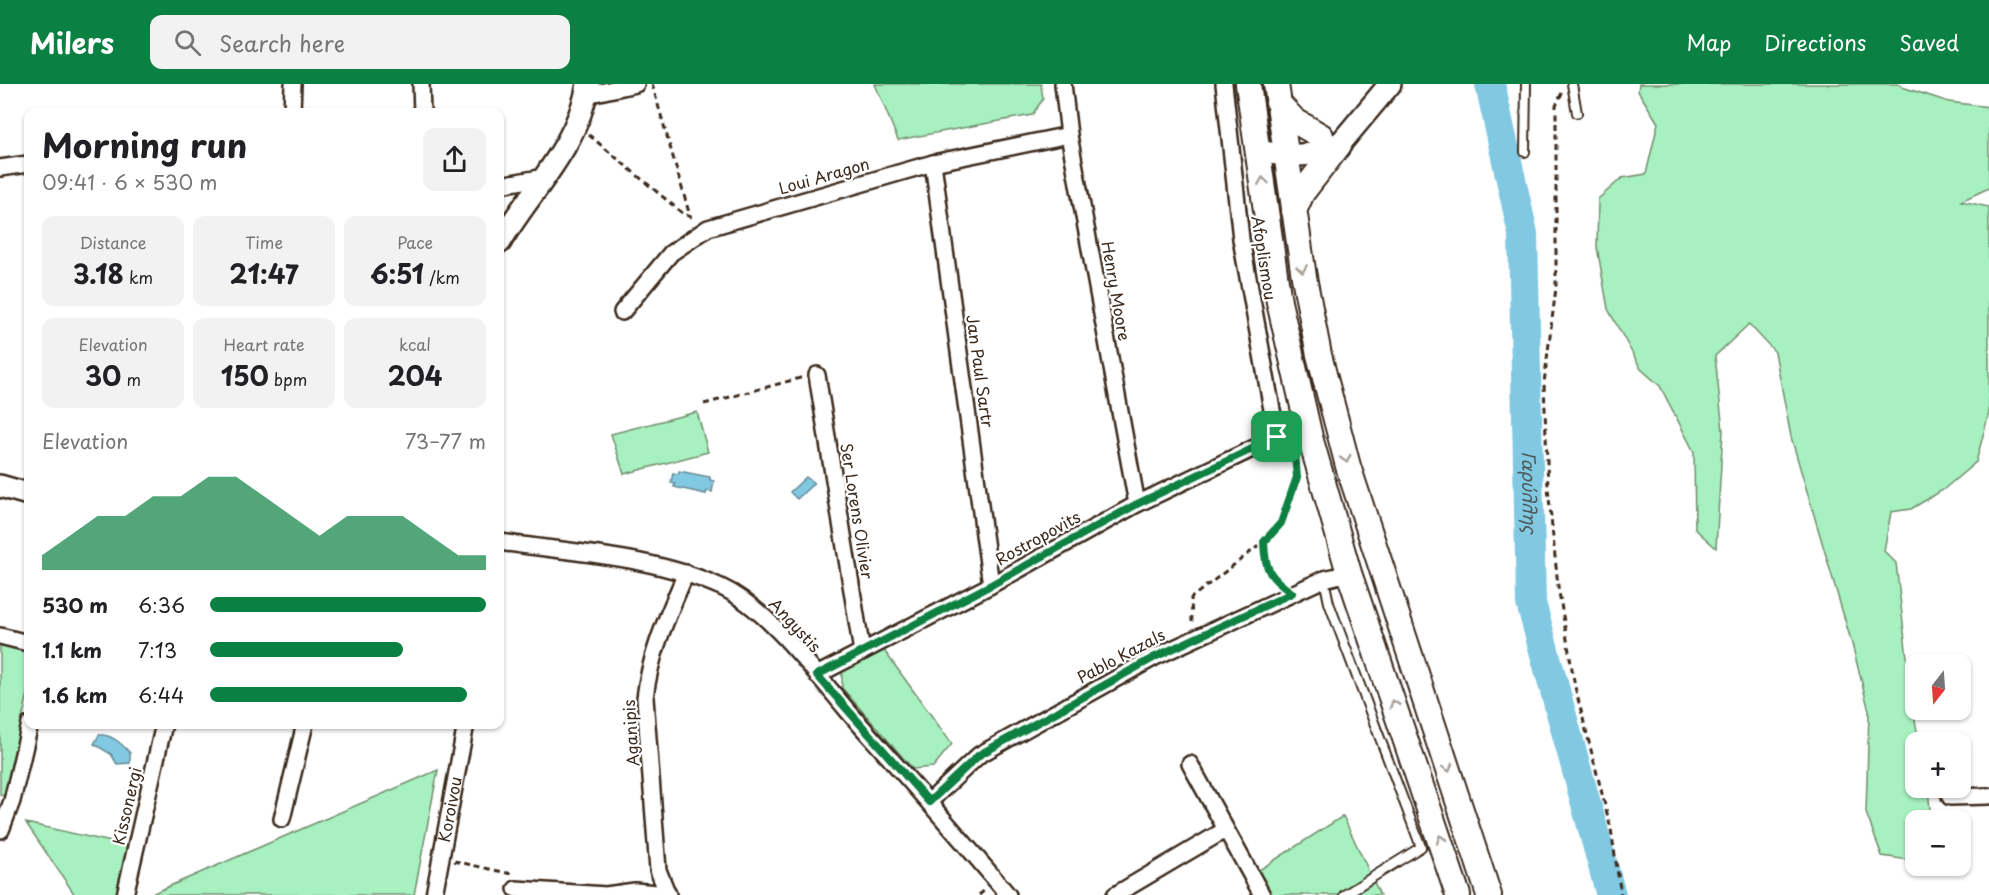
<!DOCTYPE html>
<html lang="en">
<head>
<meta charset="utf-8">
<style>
  :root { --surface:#fff; --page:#f2f2f2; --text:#202124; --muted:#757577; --accent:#0b8043 }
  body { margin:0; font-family:"Playpen Sans",sans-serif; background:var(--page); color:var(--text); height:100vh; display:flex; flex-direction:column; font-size:22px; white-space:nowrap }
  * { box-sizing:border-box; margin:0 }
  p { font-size:20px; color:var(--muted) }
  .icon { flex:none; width:33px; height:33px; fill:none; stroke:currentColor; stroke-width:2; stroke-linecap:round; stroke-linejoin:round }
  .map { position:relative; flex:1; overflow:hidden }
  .drawer { position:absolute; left:24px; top:24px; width:480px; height:621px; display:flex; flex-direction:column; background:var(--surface); border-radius:12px; box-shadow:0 2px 4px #0004 }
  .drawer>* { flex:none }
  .needle { width:39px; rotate:197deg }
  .buttons { position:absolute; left:1905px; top:570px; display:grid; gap:12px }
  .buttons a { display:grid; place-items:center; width:66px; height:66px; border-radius:12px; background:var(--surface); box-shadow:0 2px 4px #0004; font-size:30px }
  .pin { position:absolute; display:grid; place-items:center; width:51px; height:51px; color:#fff; margin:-26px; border-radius:12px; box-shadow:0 3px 9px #0006 }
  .round { display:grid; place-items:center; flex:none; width:63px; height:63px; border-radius:12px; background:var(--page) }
  .headline { display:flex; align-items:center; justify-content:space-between; height:102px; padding:0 18px }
  h1 { font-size:33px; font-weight:700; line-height:45px }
  .figures { display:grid; grid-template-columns:repeat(3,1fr); gap:9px; height:102px; padding:6px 18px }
  .figures div { display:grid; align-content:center; border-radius:12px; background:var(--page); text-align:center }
  .figures b { font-size:26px; font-weight:700 }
  .figures small { font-size:16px; font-weight:400 }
  .figures p { font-size:16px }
  .chart { height:168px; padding:12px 18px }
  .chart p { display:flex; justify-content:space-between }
  .chart svg { width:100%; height:108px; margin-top:6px; fill:var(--accent); opacity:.7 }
  ul { padding:0 18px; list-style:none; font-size:20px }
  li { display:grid; grid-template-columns:96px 72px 1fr; align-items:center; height:45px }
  li i { height:15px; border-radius:8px; background:var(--accent) }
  header { display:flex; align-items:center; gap:36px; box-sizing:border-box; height:84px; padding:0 30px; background:var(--accent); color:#fff }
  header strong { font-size:28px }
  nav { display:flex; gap:33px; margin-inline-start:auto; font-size:21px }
  .search { width:420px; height:54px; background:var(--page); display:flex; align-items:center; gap:15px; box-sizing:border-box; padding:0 21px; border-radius:12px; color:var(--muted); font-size:22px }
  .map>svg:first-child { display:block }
  .green { fill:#a7f0bf; stroke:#718d6e; stroke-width:1.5 }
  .water { fill:#81c9e2; stroke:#658994; stroke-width:1.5 }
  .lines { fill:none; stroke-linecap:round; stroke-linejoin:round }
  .river { stroke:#81c9e2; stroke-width:30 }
  .lane-casing { stroke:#3b2a1e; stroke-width:12 }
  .street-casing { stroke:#3b2a1e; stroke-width:20 }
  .secondary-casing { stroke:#3b2a1e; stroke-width:26 }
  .primary-casing { stroke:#3b2a1e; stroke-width:28 }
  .path { stroke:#3b2a1e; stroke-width:3; stroke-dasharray:6 4.5; stroke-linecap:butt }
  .lane { stroke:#fff; stroke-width:8 }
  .street { stroke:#fff; stroke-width:15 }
  .secondary { stroke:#fff; stroke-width:21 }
  .primary { stroke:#fff; stroke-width:24 }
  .oneway { stroke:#a79f9a }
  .route-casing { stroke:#fff; stroke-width:12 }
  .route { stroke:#0b8043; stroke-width:8 }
  .labels { text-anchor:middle; stroke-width:4.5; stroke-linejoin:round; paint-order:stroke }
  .street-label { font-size:16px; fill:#3b2a1e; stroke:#fff }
  .water-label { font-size:18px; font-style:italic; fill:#505a59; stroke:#fff }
</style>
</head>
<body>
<header>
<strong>Milers</strong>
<div class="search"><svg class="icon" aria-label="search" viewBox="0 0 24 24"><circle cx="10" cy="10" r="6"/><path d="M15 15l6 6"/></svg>Search here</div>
<nav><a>Map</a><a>Directions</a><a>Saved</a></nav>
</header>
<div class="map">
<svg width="1989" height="811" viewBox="0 0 1989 811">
  <rect width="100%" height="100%" fill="#fff"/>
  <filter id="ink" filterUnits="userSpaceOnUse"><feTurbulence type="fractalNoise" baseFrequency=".0167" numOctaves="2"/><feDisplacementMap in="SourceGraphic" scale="12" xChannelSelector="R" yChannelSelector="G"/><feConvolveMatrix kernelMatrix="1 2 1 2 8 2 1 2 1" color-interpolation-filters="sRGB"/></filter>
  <g filter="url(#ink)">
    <!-- green -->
    <path class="green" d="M875,0H1041L1043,15L1032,31L898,56Z
      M1639,0H1900L1902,3L1949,18L1989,23V104L1961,117L1989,123V329L1976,378L1943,406L1911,425L1891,428L1884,467L1896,479L1913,625L1919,658H1916V704H1928L1931,736H1916L1915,777L1882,772L1866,729L1869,627L1852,560L1791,353L1775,268L1749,240L1715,272L1723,347L1716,464L1695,445L1694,368L1660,302L1641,285L1608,225L1597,163L1598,115L1622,94L1646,90L1658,39L1638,7Z
      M697,328L708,368L624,390L611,350Z
      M0,560L28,569V610L4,712L0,711Z
      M883,565L952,660L933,683L913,685L842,604V584Z
      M438,686L414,811H149Z
      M1343,732L1380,811H1269L1256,788Z
      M26,739L134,763L123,811H75Z"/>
    <!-- water -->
    <path class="water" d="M679,387L710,393V396L714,397L712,408L707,407L706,410L674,403L675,400L671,399L673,389L678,390Z
      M806,393L814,399L797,415L790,408Z
      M99,651C112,650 122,660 130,669V679L117,680L111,670L94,660Z"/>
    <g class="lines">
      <!-- river -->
      <path class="river" id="s1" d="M1490,0L1523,150L1531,519L1611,811"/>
      <!-- lane casing -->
      <g class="lane-casing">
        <path id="lane" d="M1572,0L1577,29
          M1525,68L1526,0
          M1324,495L1329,519L1421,763L1344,811"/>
      </g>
      <!-- street casing -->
      <g class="street-casing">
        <g id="street">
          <path d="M421,0L422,28"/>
          <path d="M1063,0L1069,51L1137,420"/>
          <path d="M586,11L636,0"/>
          <path d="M292,28L293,0"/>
          <path d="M933,79L991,501"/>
          <path d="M0,84L28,80"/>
          <path d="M500,101L545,93"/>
          <path d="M622,228L671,169L708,144L933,79L1069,51"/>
          <path d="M817,291L862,568"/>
          <path d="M500,458C573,469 653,472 721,503C767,524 814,587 847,626C901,687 956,748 1008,811"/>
          <path d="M0,552L28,559"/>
          <path d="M817,591L991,501L1137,420L1277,353L1241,155L1224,0"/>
          <path d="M1190,680L1262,811"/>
          <path d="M1950,713L1989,712"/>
          <path d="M929,718L979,671L1155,573L1324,495L1349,489"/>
          <path d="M282,735L305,640"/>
          <path d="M1,746L12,717L30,640"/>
          <path d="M516,805L606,811L635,807L668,810"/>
          <path d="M125,811L164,640"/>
          <path id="s2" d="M434,811L466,640"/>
          <path d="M668,811L658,786L645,614C650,569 668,531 686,489"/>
          <path d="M1115,811L1225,746"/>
        </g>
      </g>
      <!-- secondary casing -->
      <g class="secondary-casing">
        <path id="secondary" d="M1259,67C1286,73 1314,74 1339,61L1390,0
          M500,158C531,106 578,62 588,0
          M0,402L28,410"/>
      </g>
      <!-- primary casing -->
      <g class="primary-casing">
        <path id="primary" d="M1248,0L1279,218L1310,353L1349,489L1458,811
          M1276,0L1304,193L1319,271L1348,382L1489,811
          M1278,19L1295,37L1321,52
          M1294,127L1302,109L1339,61"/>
      </g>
      <!-- path -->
      <path class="path" d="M652,0L690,132
        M1562,9L1556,21V204L1544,299L1548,404L1558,502L1575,603L1611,745L1621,811
        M589,51L681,128L694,135
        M704,320L804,293
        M1264,458L1265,479L1278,500
        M1192,538L1191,514L1270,453L1281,439L1297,393L1296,380
        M454,777L512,790
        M979,811L986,805"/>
      <!-- lane -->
      <use href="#lane" class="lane"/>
      <!-- street -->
      <use href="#street" class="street"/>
      <!-- secondary -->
      <use href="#secondary" class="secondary"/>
      <!-- primary -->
      <use href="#primary" class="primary"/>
    </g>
    <!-- one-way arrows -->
    <defs><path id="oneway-chevron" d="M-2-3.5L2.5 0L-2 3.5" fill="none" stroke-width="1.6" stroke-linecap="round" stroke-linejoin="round" transform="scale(1.5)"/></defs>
    <g class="oneway">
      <use href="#oneway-chevron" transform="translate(1263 97) rotate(-98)"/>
      <use href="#oneway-chevron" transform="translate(1302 185) rotate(81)"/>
      <use href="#oneway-chevron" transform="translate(1346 375) rotate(75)"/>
      <use href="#oneway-chevron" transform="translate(1394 620) rotate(-109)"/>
      <use href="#oneway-chevron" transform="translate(1448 684) rotate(72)"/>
      <use href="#oneway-chevron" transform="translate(1441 755) rotate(-109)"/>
    </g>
  </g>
  <g class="lines" filter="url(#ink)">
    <!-- route casing -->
    <g class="route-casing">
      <path id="route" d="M1277,353L1294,361L1297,393L1281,439L1264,458C1265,486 1269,493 1292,509L1155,573L979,671L929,718L817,591L991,501L1137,420Z"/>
    </g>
    <!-- route -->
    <use href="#route" class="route"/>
  </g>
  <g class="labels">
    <!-- street labels -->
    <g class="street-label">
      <text transform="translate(824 92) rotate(-16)" y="6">Loui Aragon</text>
      <text transform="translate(1264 174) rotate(81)" y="6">Afoplismou</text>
      <text transform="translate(1116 207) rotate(80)" y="6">Henry Moore</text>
      <text transform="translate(980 287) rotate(82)" y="6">Jan Paul Sartr</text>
      <text transform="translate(857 427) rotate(81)" y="6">Ser Lorens Olivier</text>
      <text transform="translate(1038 454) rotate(-29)" y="6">Rostropovits</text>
      <text transform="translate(795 541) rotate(47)" y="6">Angystis</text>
      <text transform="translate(1121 572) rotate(-28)" y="6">Pablo Kazals</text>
      <text transform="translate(631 649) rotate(-94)" y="6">Aganipis</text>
      <text transform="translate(127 722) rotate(-77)" y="6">Kissonergi</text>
      <text dy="6" stroke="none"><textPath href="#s2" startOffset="87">Koroivou</textPath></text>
    </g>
    <!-- water labels -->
    <g class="water-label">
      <text dy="6" stroke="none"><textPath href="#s1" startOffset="412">Γαρύλλης</textPath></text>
    </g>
  </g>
</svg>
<div class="buttons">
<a><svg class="needle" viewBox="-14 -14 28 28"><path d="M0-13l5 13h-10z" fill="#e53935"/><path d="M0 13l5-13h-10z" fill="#757577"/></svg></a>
<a>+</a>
<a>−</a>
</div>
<div class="pin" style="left:1277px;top:353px;background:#1e9e55"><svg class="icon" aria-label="arrive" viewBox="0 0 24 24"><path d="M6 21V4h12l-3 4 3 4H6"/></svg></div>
<section class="drawer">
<div class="headline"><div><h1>Morning run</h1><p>09:41 · 6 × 530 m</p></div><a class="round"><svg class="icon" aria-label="share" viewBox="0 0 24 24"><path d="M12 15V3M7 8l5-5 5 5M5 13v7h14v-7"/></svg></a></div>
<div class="figures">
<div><p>Distance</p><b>3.18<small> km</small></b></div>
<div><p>Time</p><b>21:47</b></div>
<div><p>Pace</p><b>6:51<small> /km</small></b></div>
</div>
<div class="figures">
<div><p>Elevation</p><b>30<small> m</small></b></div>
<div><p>Heart rate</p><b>150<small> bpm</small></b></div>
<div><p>kcal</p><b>204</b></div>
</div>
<div class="chart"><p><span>Elevation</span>73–77 m</p>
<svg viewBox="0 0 160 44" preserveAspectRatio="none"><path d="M0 44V38L10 30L20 22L30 22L40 14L50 14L60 6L70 6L80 14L90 22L100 30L110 22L120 22L130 22L140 30L150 38L160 38V44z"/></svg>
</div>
<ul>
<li><b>530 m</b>6:36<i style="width:100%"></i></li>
<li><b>1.1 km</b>7:13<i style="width:70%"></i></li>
<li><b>1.6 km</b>6:44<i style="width:93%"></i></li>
</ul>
</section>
</div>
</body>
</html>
